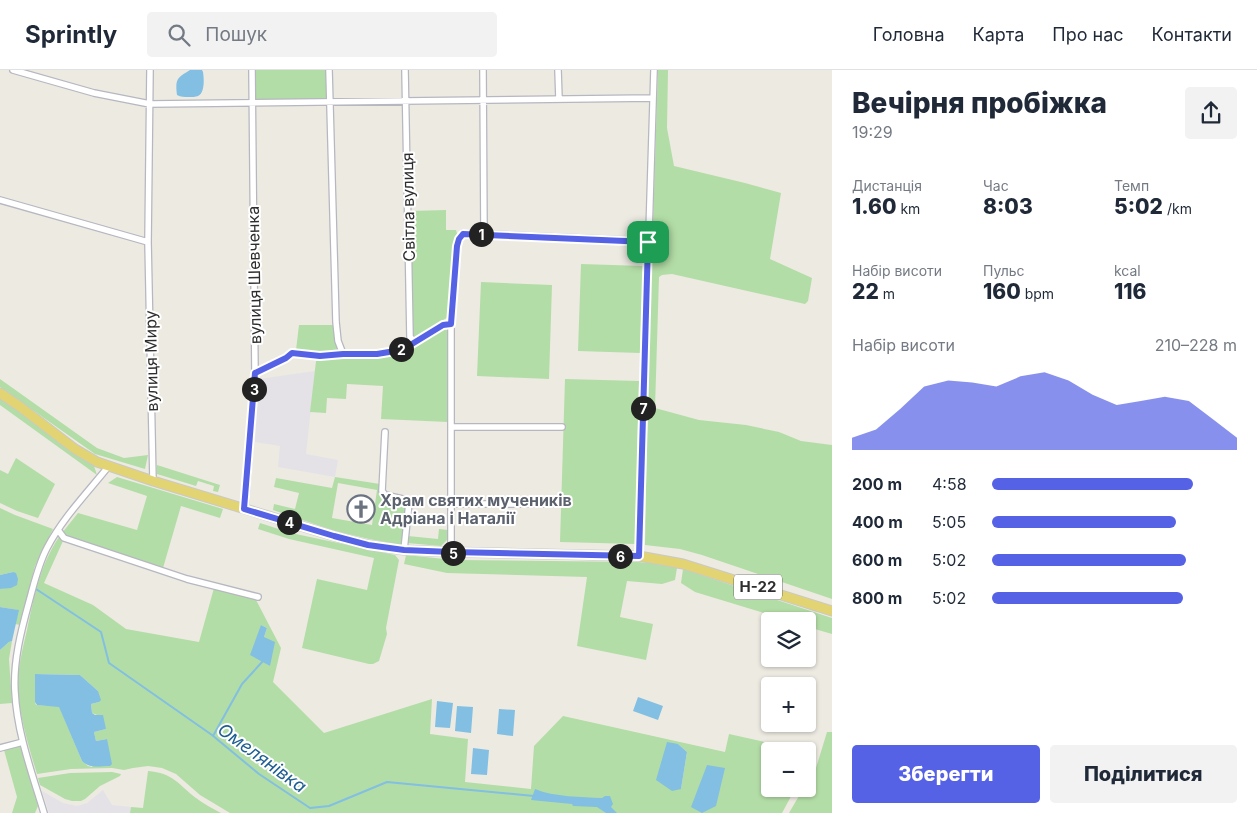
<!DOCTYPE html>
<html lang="uk">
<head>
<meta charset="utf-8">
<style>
  :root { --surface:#fff; --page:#f2f2f3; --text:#1f2937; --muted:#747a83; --line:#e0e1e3; --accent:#5662e6 }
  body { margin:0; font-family:Inter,sans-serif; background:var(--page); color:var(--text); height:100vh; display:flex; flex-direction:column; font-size:19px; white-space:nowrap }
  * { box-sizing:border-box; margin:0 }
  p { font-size:16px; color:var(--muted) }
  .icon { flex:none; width:28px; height:28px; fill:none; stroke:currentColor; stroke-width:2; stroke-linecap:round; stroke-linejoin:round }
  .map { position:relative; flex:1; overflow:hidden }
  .details { display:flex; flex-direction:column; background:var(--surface); width:425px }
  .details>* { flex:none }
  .tools { position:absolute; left:761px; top:542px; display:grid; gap:10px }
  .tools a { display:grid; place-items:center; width:55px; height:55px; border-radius:5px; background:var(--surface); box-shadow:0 1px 4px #0004; font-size:25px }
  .pin { position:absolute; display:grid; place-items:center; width:42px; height:42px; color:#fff; margin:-21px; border-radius:10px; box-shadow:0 2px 8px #0006 }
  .km { position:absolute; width:25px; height:25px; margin:-12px; border-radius:50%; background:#222; color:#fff; font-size:14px; line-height:25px; text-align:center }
  .round { display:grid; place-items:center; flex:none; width:52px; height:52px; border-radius:5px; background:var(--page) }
  .summary { display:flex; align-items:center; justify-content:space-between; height:85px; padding:0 20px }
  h1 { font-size:28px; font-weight:800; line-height:38px }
  .stats { display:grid; grid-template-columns:repeat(3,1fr); gap:8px; height:85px; padding:5px 20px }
  .stats div { display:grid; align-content:center }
  .stats b { font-size:21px; font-weight:800 }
  .stats small { font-size:14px; font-weight:400 }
  .stats p { font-size:14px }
  .chart { height:140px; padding:10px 20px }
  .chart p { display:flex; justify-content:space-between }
  .chart svg { width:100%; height:90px; margin-top:5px; fill:var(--accent); opacity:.7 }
  .cta { display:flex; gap:10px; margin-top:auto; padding:10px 20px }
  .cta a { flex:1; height:58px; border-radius:5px; background:var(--accent); color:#fff; font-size:20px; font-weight:800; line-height:58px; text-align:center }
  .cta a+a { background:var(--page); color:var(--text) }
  ul { padding:0 20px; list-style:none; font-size:16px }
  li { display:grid; grid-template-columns:80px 60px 1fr; align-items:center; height:38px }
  li i { height:12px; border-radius:6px; background:var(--accent) }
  header { display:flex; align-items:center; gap:30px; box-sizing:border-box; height:70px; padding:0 25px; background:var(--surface); border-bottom:1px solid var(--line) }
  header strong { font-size:24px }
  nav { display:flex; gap:28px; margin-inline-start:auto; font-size:18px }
  .search { width:350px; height:45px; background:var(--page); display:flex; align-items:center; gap:12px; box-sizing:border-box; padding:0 18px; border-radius:5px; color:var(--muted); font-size:19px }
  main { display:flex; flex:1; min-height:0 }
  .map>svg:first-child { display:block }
  .industrial { fill:#e4e2e7 }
  .green { fill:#b3dda6; fill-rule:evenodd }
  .water { fill:#82bfe2 }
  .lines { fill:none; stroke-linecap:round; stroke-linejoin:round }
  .stream { stroke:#82bfe2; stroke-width:2 }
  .minor-casing { stroke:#b6b7c0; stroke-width:8 }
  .primary-casing { stroke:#c9c9c9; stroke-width:11 }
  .minor { stroke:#fff; stroke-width:5.5 }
  .primary { stroke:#e2d472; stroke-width:9 }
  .route-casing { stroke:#fff; stroke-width:10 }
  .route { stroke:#5662e6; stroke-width:6 }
  .labels { text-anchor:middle; stroke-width:4; stroke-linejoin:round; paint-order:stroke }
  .shield { fill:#fff; stroke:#6d6d6d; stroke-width:1 }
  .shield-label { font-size:15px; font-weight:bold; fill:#2e2e2e }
  .street-label { font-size:16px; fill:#2e2e2e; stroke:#fff }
  .worship-label { font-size:16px; font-weight:bold; fill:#5b616d; stroke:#fff; text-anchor:start }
  .water-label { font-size:18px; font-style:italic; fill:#1e5e92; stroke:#fff }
</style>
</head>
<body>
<header>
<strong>Sprintly</strong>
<div class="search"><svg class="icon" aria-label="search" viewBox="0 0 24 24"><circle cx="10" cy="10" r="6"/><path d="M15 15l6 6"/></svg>Пошук</div>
<nav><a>Головна</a><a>Карта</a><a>Про нас</a><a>Контакти</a></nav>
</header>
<main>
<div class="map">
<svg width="832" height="743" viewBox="0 0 832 743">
  <rect width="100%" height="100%" fill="#edeae2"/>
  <!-- industrial -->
  <path class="industrial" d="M315,301L306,384L338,390L335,407L278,397L280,376L255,372L259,309Z
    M103,720L112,735L131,737L130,743H49L42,721L63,733L77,736L87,733Z"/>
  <!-- green -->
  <path class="green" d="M255,0H327V29L255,30Z
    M658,0H668L667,58L674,96L745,113L781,123L770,189L812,208L808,231L805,234L672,204L662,205L659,207L655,338L699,350L746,355L779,362L801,371L832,375V529L702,485L680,479L645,475L648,311Z
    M446,140V160H456L458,167L456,174L448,247L415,269L412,266L410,141Z
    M581,194L643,196L640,283L578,281Z
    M481,212L552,215L549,309L477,306Z
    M299,255H334L339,281L320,283L296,280Z
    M442,259L448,260V352L381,349L383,316L347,314L346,329L327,328L326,343L310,342L316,291L343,287H377L396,284L408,280Z
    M0,309L97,378L124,388L148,385L145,399L95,384L0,317Z
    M565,309L639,311L635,474L560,472Z
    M0,327L64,376L94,396L97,405L0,335Z
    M16,388L55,414L38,448L17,441L0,433V400L8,404Z
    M157,395L220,415L218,422L213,421L214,416L198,411L196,416L157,404Z
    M117,407L223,439L220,448L181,436L163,498L66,467L62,463L78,443L137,460L147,426L108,413Z
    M335,407L380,414V422L407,434L402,475L369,469L335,461L273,440L274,434L295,439L299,423L274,417L276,408L332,418ZM338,413L377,420L372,455L332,448Z
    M0,438L15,445L53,459L43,479L35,496L20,555L15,554L18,540L0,537V519L11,517L13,502L0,505Z
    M260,453L291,463L395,485L399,490L386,558L387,564L379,591L373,594H369L302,578L317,509L367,520L374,488L289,469L258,459Z
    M439,459L448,460L447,470L441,476L407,473L408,466L438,469Z
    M59,467L63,471L44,513L93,535L126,559L199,572L214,518L255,528L281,578L273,612L324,663L432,629L430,664L468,669L465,712L531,719L534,676L563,646L725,682L729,664L805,681H783L777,679L765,683L764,689L770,692V719H795L782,743H230L200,725L176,704L162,698L148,696L133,698L124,700L112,698L71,699L37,704C29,678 20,648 18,621C17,601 22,581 27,560C34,527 40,495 59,467ZM261,555L267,558L264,567L270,596L263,591ZM36,604L80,605L98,621L99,632L91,634L92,643L97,645L106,659L94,662L96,671L107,669L92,697L88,696L82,691L59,636L36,635L35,632ZM678,674L687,682L681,719Z
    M406,485L454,490L638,492L660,494L677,498L675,510L662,514L627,511L620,547L653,554L646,590L577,576L587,507L447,503L404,494Z
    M683,499L832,548V564L808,557V551H790L695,522L681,513Z
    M12,571L9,589L12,633L0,634V580L9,572Z
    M827,662H832V743H789L803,719H808V712L816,698Z
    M20,675L38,736L35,743H12L17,727L4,680Z
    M148,701C173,703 178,714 196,728C204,734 212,738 221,743H130L131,737L143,738Z
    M112,702L121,704L120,706L100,716L85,729L81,731H72L65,729L40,715L38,708L70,703Z"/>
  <!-- water -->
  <path class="water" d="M190,0H202L203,2C204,8 205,23 198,26C196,27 191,27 189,27C184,27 181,27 177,25C175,9 177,8 190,0Z
    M13,502L16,503L18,509L17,515L11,518L0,519V505Z
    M0,537L19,540L12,571L9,572L0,580Z
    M261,555L267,558L264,567L275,572L270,596L250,585Z
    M35,604L80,605L98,621L101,630L99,632L91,634L92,643L95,645H103L106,659L94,662L96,671L107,669L112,694L110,696C99,696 90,699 82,691L59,637L37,635L35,632Z
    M638,627L663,636L658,650L633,641Z
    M437,631L453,633L450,658L435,657Z
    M457,636L473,637L471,663L455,661Z
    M499,639L515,640L513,666L497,664Z
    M667,672L678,674L687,682L681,719L672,721L656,710Z
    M473,678L489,680L487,705L471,704Z
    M707,695L725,698L716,736L702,743L691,737Z
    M535,719C554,727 582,727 602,728L605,726H610L613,734L611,737L617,743H606L597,737L573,736L572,734L531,730Z"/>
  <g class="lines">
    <!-- stream -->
    <path class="stream" d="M36,519L101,562L109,593L212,665L259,704L310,738L329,736L387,712L534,726
      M213,666L242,614L263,591"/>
    <!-- minor casing -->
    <g class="minor-casing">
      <path id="minor" d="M13,0L94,23L150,34L653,28
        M150,0L148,172L153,411
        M329,0L336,252L338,271L343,284
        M405,0L410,267L415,272
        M483,0L484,164
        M558,0L559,29
        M0,130L148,172
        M255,303L286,288L293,283L320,286L343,284H377L395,281L407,277L443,255L451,254
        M451,357H562
        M385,362L382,421L385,425L407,430L409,433L404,480
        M451,434H560
        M245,439L255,303L252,0
        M58,460L64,468L187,509L258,527
        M451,482V254L457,176L459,169L463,163L649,171
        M639,486L654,0
        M0,678L23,672
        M44,743C32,703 17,663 15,622C13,592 21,561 29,532C34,514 38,495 47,478C62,449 87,423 108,397"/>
    </g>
    <!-- primary casing -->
    <g class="primary-casing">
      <path id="primary" d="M0,323L19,336L75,379L97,392L153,411L334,466L368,475L404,480L451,482L639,486L683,494L832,541"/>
    </g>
    <!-- minor -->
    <use href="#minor" class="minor"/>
    <!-- primary -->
    <use href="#primary" class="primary"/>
  </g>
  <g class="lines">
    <!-- route casing -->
    <g class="route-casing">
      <path id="route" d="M463,164L648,172L639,486L451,482L404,480L368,475L334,466L244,439L255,303L286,288L292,283L320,286L343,284H377L395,281L407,277L443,255L451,254L457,176L459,169Z"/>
    </g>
    <!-- route -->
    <use href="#route" class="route"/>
  </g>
  <!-- icons -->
  <defs>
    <g id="church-ring" transform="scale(1.4375)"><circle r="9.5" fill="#fff" stroke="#6b7280" stroke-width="1.5"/><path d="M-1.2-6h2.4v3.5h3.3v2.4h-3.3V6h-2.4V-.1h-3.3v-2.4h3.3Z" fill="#6b7280"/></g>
  </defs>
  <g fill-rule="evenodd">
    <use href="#church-ring" x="361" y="439"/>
  </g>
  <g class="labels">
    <!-- shield labels -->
    <rect class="shield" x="734" y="504.5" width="48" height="25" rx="4"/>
    <g class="shield-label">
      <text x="758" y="522">Н-22</text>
    </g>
    <!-- street labels -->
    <g class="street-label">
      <text transform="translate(408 137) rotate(-91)" y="6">Світла вулиця</text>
      <text transform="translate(254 205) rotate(-91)" y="6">вулиця Шевченка</text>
      <text transform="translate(151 291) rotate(-91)" y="6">вулиця Миру</text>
    </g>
    <!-- worship labels -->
    <g class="worship-label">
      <text x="380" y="436">Храм святих мучеників<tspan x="380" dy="18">Адріана і Наталії</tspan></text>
    </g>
    <!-- water labels -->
    <g class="water-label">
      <text transform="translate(262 688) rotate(36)" y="6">Омелянівка</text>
    </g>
  </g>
</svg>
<div class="tools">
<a><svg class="icon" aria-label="layers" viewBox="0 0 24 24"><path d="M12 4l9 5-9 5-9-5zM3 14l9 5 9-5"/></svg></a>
<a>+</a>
<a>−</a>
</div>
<div class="pin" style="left:648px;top:172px;background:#1e9e55"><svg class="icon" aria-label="arrive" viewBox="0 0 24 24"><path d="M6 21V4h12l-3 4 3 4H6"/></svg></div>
<b class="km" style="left:481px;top:164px">1</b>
<b class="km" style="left:401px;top:279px">2</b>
<b class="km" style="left:254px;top:319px">3</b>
<b class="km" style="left:289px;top:452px">4</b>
<b class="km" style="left:453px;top:483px">5</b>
<b class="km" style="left:620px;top:486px">6</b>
<b class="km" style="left:643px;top:338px">7</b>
</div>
<section class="details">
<div class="summary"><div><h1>Вечірня пробіжка</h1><p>19:29</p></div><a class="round"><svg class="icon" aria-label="share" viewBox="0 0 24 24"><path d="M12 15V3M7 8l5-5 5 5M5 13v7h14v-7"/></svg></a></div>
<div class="stats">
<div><p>Дистанція</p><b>1.60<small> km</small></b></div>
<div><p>Час</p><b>8:03</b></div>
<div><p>Темп</p><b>5:02<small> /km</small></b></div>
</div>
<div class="stats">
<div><p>Набір висоти</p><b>22<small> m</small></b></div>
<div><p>Пульс</p><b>160<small> bpm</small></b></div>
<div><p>kcal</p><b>116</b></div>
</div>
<div class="chart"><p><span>Набір висоти</span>210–228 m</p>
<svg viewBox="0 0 160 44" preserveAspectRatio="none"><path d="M0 44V38L10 34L20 24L30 13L40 10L50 11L60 13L70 8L80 6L90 10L100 17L110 22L120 20L130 18L140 20L150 29L160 38V44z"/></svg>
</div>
<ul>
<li><b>200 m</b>4:58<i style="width:82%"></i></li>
<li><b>400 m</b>5:05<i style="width:75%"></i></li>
<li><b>600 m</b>5:02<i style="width:79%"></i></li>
<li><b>800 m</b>5:02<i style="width:78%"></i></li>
</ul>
<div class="cta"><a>Зберегти</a><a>Поділитися</a></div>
</section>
</main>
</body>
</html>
